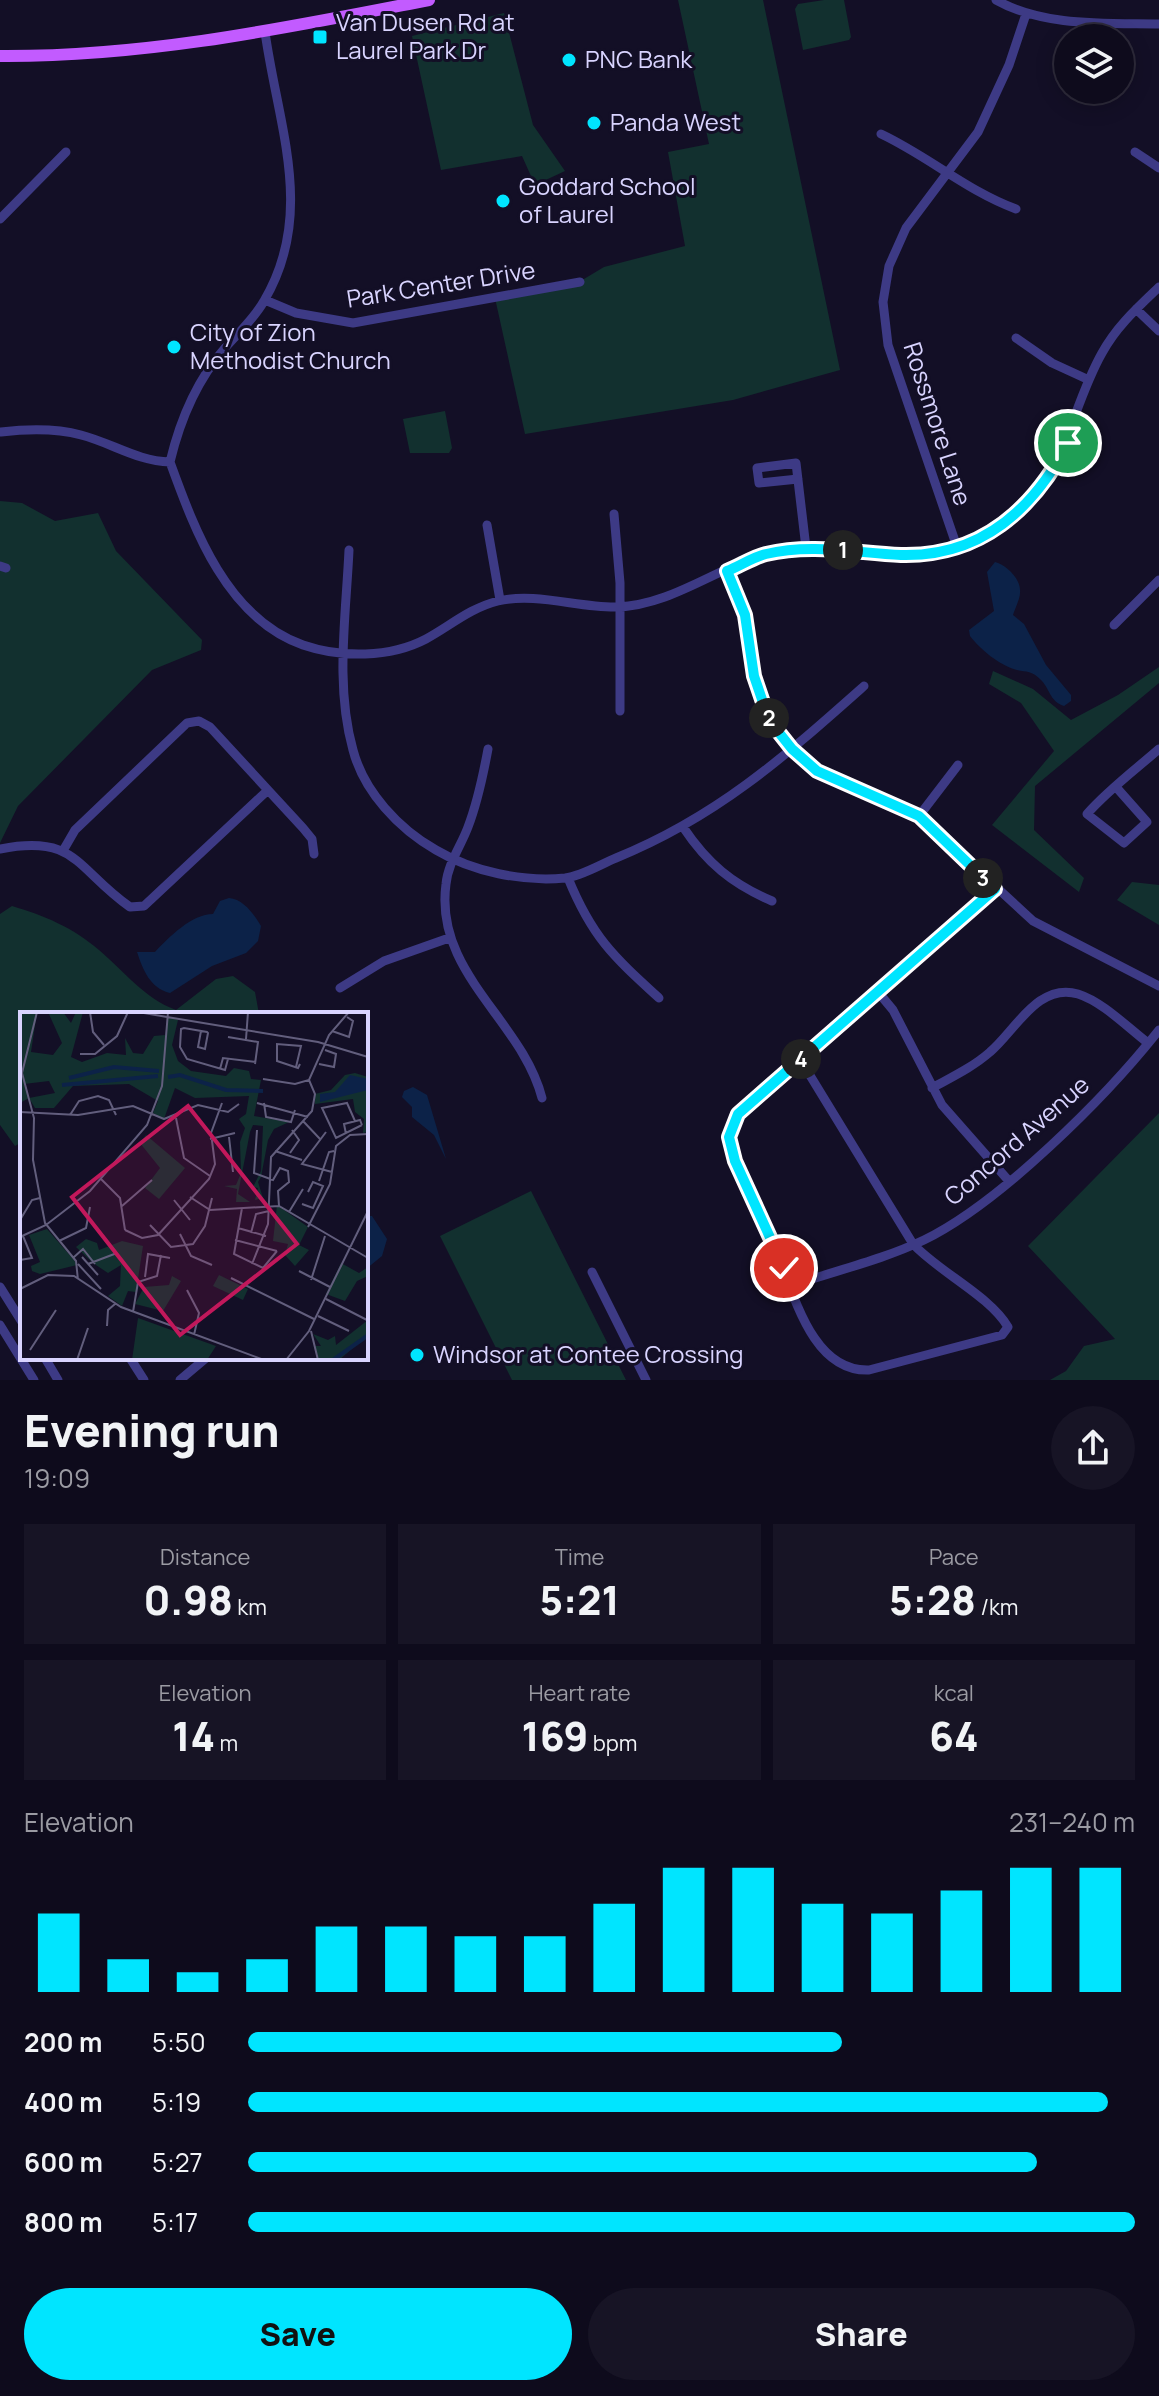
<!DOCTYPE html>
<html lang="en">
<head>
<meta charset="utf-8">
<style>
  :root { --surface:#0e0b1c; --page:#171425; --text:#f1f3f6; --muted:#9b9ba3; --line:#2e2b3b; --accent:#00e5ff }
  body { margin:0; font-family:Manrope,sans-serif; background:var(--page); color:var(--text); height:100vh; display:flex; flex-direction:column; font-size:30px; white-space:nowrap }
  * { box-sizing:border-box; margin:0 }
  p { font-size:26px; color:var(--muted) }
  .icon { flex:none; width:44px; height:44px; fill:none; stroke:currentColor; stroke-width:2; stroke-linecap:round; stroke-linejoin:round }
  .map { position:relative; height:1380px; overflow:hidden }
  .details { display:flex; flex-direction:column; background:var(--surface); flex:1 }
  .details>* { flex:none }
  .fabs { position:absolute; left:1054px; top:24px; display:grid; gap:16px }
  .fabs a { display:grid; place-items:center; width:80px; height:80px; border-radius:50%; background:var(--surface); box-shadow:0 4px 20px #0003,0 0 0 2px var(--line); font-size:40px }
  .pin { position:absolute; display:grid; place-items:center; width:68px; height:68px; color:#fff; margin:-34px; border:4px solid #fff; border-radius:50%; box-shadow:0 2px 8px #0007 }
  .km { position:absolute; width:40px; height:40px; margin:-20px; border-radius:50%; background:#222; color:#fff; font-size:22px; line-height:40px; text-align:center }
  .round { display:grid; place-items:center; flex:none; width:84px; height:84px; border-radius:42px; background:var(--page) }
  .head { display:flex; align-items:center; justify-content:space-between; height:136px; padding:0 24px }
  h1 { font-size:44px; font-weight:800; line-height:60px }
  .stats { display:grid; grid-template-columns:repeat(3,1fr); gap:12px; height:136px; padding:8px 24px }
  .stats div { display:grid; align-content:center; border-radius:0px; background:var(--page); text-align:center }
  .stats b { font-size:40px; font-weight:800 }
  .stats small { font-size:22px; font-weight:400 }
  .stats p { font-size:22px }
  .chart { height:224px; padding:16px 24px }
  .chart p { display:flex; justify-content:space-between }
  .chart svg { width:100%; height:144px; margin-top:8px; stroke:var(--accent); stroke-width:6 }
  .cta { display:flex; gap:16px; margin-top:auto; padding:16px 24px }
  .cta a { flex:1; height:92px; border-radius:48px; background:var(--accent); color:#111; font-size:32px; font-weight:800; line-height:92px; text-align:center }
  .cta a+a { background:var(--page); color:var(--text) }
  ul { padding:0 24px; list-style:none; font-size:26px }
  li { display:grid; grid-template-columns:128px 96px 1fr; align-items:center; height:60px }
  li i { height:20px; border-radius:10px; background:var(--accent) }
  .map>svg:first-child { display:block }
  .green { fill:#12302f }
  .water { fill:#0c2248 }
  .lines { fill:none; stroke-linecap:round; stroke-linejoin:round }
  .minor { stroke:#3d3a85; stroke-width:9 }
  .major { stroke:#c25bff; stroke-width:12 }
  .route-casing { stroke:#fff; stroke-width:16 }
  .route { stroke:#00e5ff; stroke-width:10 }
  .poi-dot { fill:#00e5ff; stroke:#130f26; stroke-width:3 }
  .labels { text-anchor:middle; stroke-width:6; stroke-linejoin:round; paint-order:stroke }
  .poi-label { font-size:24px; fill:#d9d4ff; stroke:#130f26; text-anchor:start }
  .street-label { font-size:24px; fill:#d9d4ff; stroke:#130f26 }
  .inset-river { fill:none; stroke:#0c2248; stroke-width:4 }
  .inset-road { fill:none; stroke:#625e7d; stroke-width:2 }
  .view { fill:#c2185b; fill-opacity:0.15; stroke:#c2185b; stroke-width:4 }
  .inset-edge { fill:none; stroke:#d9d4ff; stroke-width:4 }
</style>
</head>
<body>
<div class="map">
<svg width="1159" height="1380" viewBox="0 0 1159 1380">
  <rect width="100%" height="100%" fill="#130f26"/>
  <!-- green -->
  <path class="green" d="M678,0H763L840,370L733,400L525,434L495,298L579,282L604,267L685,246L668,152L709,144Z
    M824,0H844L851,37L849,40L803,50L795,9L798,4Z
    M504,13L533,125L565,171L535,185L522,156L441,170L412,36Z
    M445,411L452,448L449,453H410L403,419Z
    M0,501L22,503L55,521L98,513L116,551L202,640L201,650L152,670L18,806L0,843Z
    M1159,667V683L1035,786L1034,830L1084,878L1079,892L992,825L1054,751L1021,703L989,684L993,671L1033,689L1071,720L1118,695Z
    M1132,882L1159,885V925L1117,900Z
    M12,906C45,916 72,927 99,950C125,972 144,998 176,1010L216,979L233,976L255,992L259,1014H22V1142L15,1146L0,1125V914Z
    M1159,1113V1380H1050L1066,1371L1084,1346L1115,1339L1028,1246Z
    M531,1191L626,1380H512L440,1236Z"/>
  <!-- water -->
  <path class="water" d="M995,562C1005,564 1020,578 1020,590C1021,598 1015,608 1013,615L1024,624L1046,665L1071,695V701L1064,706C1049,701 1050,688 1040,679C1032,671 1027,672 1017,670C999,665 981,650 970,636L969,630L994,611L987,572Z
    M229,898C243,899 254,914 261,926L258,941L246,953L212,966L170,993C150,988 143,970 137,952H155C169,937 192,914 213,914L220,901Z
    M413,1087L427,1095L446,1159L434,1135L412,1117V1107L402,1097L404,1091Z
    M366,1216H372L387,1239L382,1256L366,1269Z"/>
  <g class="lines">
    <!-- minor -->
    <path class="minor" d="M996,0C1044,27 1105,23 1159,24
      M881,134C928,156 967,191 1016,209
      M1135,152L1159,168
      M0,219L66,152
      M265,300L296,313L353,323L580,282
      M1136,309L1159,331
      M1016,338L1052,363L1089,380
      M1,432C27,429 55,428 81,435C112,443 137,461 170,462
      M170,462C195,531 227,618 303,645C341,658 390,658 426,639C450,626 470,608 498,601C536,592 579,608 617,607C671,605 715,569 765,554C848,530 922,583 1004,526C1066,482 1068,413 1102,353C1116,327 1137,308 1159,287
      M170,462C180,420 196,381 225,348C239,332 254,319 264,301C316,213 278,126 265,32
      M798,479L759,483L757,468L796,463L806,548
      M614,514L620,583V711
      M487,525L500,600
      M957,547L888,345L883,302L889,266L906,228L978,132L1009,65L1026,14
      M349,550C346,616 335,686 353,750C364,792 399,829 436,850C473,872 523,882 565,878C582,876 601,864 616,858C717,817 784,757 864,686
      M0,566L6,568
      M727,571L745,615L754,676L769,720L792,749L817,771L919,816L1033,921L1159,986
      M1114,625L1159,580
      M488,749C483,776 478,801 468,827C461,846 448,863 446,884C434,973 522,1020 542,1098
      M1116,787L1147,822L1124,843L1087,814C1108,790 1135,770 1159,749
      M919,816L958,765
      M683,827C707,863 732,884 772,901
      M0,849C77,834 76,869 130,907L144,906L268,790
      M64,849L75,830L187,723L199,721L210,727L303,828L312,839L314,854
      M568,878C592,937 613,956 659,998
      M340,988L384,961L449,938
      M878,992L893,1010L942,1105L1008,1180
      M800,1059L913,1244C939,1272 990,1296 1008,1327L1002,1335L869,1370C808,1372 792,1284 772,1240C760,1213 747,1187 735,1161L730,1132L745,1105L995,889
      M932,1088C952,1077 973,1067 990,1052C1015,1031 1038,982 1078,994C1103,1002 1127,1027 1148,1043
      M592,1272L646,1380
      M791,1286C834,1271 882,1260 924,1240C1000,1203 1106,1097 1159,1030
      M0,1287L22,1322
      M0,1325L34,1380
      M45,1358L58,1380
      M130,1358L144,1380
      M180,1380L206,1358"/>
    <!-- major -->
    <path class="major" d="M0,56C147,57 285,28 429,0"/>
  </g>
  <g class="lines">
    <!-- route casing -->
    <g class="route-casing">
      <path id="route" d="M784,1268L735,1161L729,1137L738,1114L995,889L919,816L817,771L792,749L769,720L754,676L745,615L727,571C740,566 753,557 766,554C811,543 856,553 901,555C980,557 1033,510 1068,443"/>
    </g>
    <!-- route -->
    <use href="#route" class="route"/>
  </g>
  <!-- markers -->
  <g class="poi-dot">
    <rect x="312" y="29" width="16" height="16" rx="4"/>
    <circle cx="569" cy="60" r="8"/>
    <circle cx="594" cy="123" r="8"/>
    <circle cx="503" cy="201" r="8"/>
    <circle cx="174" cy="347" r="8"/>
    <circle cx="417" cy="1355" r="8"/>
  </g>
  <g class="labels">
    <!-- poi labels -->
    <g class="poi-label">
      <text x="336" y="31">Van Dusen Rd at<tspan x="336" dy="28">Laurel Park Dr</tspan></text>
      <text x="585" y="68">PNC Bank</text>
      <text x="610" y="131">Panda West</text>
      <text x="519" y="195">Goddard School<tspan x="519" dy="28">of Laurel</tspan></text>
      <text x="190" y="341">City of Zion<tspan x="190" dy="28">Methodist Church</tspan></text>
      <text x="433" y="1363">Windsor at Contee Crossing</text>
    </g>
    <!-- street labels -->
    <g class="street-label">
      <text transform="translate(441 285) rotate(-9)" y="8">Park Center Drive</text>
      <text transform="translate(937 424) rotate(72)" y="8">Rossmore Lane</text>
      <text transform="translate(1017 1141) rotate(-41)" y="8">Concord Avenue</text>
    </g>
  </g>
  <!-- overview -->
  <g transform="translate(20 1012)">
    <rect width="348" height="348" fill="#130f26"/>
    <path d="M0,0H17L11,40L33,43L42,31L28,0H43L51,11L56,0H63L51,45L62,50L87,41L106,43L105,26L113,41L123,42L134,24L145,23L148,5L158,8L152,33L158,49L171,59L206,64L214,56L229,59L231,67L241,68L234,104L269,110L254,117L248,128L241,165L238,170L243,186L235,188L238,176L233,175L241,159L243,114L233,113L230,120L218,182L230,190H216L217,177L204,174L216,173L221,161L220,130L225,116L219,107L226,102L229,84L175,86L155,76L144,107L133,101L138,89L109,72L53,74L34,96H15L9,86L0,91ZM29,69L35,81L9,86L4,72ZM335,61L348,65V120L343,121L344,107L335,100L333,87L295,92V82L311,78L325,63ZM126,123L165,156L139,187L125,176L140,156L120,131ZM257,193L288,215L279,233L289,238L275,254L265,243L268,232L253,229ZM27,217L54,248L57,253L20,262L12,259L11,254L20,250L9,223ZM66,227L77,231L79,238L102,229L123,234L116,280L108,279L102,294L88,284L100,274L101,253L88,261L73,251L56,235ZM321,251L339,261L348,255V264L337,269L325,289L306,282ZM199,263L228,277L223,288L193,274ZM152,264L161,269L143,299L115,292L124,275L149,273ZM118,306L196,334L187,348H112ZM348,308V323L319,348H299L295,334H301L293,322L308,328L315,324L316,333Z" fill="#12302f" fill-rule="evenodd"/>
    <path d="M330,63L348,67V78L300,90V82L315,80Z" fill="#0c2248"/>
    <path class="inset-river" d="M148,65L160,63L206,78L243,79M49,66L94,55L139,59M42,73L138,64M313,348L347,324"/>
    <path class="inset-road" d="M17,0L2,61L14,106L13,148L25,211L56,249L58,268M70,0L73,20L84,33M118,0L147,5M147,5L298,30L348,45M181,19L178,35L185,37L188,21L187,20L164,16L161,17L160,35L167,47L205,58L208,47M312,19L329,25L333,9L327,5M208,25L238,30L235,52M226,27L228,0M60,42H75L97,24L108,0M299,52L314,55L316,42L305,38M276,55L281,34L257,32V49L278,56L280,52M200,57L203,46L236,50M243,67L275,72L289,68L309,23L329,0M237,91L288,105M244,91L246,105L271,110L275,98M0,100L58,103L113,94L144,107M50,103L59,89L78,84L89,88L96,103M156,106L164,146L190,164M144,107L178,93L208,100L219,92M283,109L300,127M335,109L327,91L302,96L316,126L342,113M237,118L234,161L253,168L260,156L268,159L269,170L258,179L259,194M306,120L282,152L312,160M326,122L324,112L340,108L342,113M209,125L213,160M190,127L215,121M255,139L282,148M270,141L279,128L272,118M81,167L100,186L105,218M299,169L309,140L314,139M170,185L190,198L259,194L348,246M154,188L170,208M282,192L293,196L303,174L293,170L288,180M102,194L132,168M222,196L214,242L243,256L257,239M269,200L283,177M0,208L12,188L20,186M130,213L151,235L173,232L185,214L192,186M288,215L310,172L316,134L330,123L348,122M218,216L246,224M105,218L122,226L138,223L189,167L195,152L191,121L202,91M231,221L236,202L249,199M160,222L171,244L192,253M0,225L26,213L70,179L127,113L142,74L148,0M215,228L257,239M39,229L66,216L70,195M54,245L63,237L75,252M62,245L78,263M0,248L12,246L3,224M58,252L81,277M68,252L97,241M232,252L248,212L251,145L292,99L295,82L289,68M279,259L310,275M125,265L128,242L150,246M211,266L294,307M291,268L305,224M0,277L28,263L54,264L101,295L244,348M167,278L179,301L174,323M306,287L347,308M113,300L118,270L137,264L141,243M298,304L329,319M87,314L88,298L95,292M291,319L298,348M10,338L36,298M57,348L68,316M266,348L289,319L348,199"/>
    <path class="view" d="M168,94L277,232L160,323L52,185Z"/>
    <rect width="348" height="348" class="inset-edge"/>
  </g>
</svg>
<div class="fabs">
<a><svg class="icon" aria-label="layers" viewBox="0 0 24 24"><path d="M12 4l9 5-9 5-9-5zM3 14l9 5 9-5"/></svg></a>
</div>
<div class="pin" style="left:1068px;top:443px;background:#1e9e55"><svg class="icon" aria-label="arrive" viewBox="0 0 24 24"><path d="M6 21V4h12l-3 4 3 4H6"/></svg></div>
<div class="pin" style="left:784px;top:1268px;background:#d93025"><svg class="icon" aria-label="check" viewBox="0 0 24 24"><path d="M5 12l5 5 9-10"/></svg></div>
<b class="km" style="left:843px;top:550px">1</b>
<b class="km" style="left:769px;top:718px">2</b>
<b class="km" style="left:983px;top:878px">3</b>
<b class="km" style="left:801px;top:1059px">4</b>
</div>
<section class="details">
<div class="head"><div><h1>Evening run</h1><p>19:09</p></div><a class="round"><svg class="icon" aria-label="share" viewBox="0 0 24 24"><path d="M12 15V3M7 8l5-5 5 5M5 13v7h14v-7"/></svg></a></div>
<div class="stats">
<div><p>Distance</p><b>0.98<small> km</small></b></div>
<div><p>Time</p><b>5:21</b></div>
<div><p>Pace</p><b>5:28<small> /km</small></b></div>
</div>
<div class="stats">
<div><p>Elevation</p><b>14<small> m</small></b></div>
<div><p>Heart rate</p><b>169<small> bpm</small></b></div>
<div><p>kcal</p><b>64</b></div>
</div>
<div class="chart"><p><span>Elevation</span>231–240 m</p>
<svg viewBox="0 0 160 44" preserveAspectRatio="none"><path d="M5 44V20M15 44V34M25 44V38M35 44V34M45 44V24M55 44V24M65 44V27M75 44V27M85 44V17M95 44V6M105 44V6M115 44V17M125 44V20M135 44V13M145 44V6M155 44V6"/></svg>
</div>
<ul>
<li><b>200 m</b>5:50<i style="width:67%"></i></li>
<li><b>400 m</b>5:19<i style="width:97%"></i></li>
<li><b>600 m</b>5:27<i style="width:89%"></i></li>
<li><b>800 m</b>5:17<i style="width:100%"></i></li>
</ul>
<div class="cta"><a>Save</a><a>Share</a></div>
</section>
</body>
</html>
